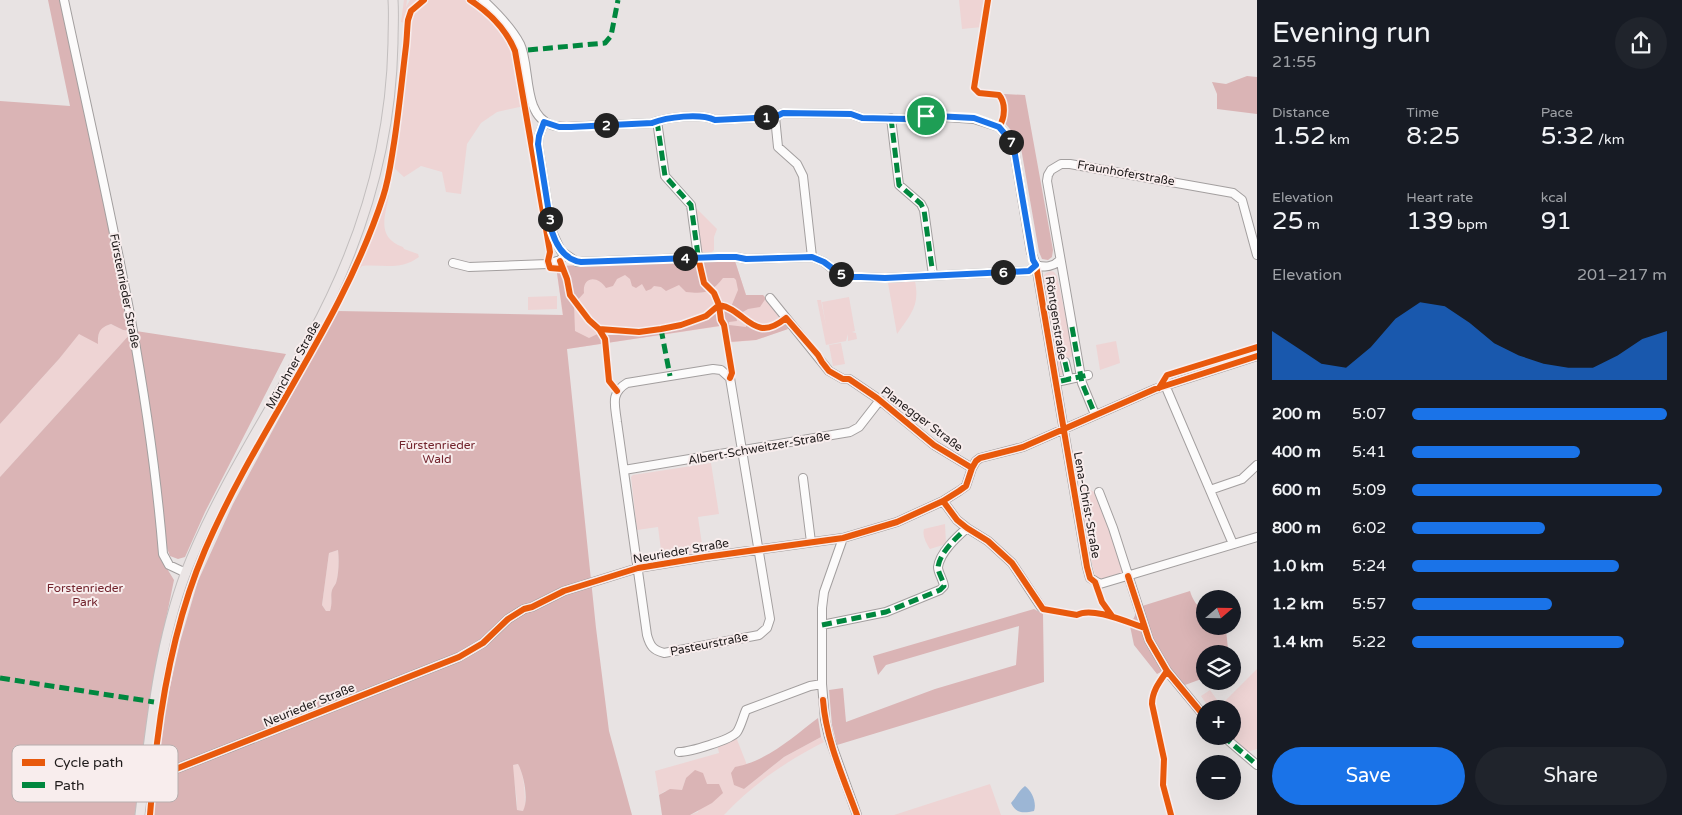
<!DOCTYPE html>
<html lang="en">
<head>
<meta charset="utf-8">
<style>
  :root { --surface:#171b24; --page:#20242c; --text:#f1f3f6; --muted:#9ea1a6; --accent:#1a73e8 }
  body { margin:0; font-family:"Varela Round",sans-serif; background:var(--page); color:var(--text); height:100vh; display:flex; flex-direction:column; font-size:19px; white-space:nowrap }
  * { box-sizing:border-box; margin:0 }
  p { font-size:16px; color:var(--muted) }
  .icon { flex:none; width:28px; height:28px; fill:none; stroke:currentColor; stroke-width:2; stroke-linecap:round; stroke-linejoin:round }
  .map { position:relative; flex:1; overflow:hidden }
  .drawer { display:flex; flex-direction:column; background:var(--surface); width:425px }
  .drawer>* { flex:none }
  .needle { width:32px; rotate:70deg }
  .controls { position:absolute; left:1196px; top:590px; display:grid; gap:10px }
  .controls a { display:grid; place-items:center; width:45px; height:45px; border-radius:50%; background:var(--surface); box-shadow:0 5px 20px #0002; font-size:25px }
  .pin { position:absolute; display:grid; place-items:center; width:42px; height:42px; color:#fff; margin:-21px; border:2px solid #fff; border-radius:50%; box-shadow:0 1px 5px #0007 }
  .km { position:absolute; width:25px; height:25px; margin:-12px; border-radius:50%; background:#222; color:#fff; font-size:14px; line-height:25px; text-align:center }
  .round { display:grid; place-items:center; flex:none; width:52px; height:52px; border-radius:26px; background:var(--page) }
  .headline { display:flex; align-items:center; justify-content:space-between; height:85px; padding:0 15px }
  h1 { font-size:28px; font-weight:600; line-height:38px }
  .figures { display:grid; grid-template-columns:repeat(3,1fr); gap:8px; height:85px; padding:5px 15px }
  .figures div { display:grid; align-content:center }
  .figures b { font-size:25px; font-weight:600 }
  .figures small { font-size:14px; font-weight:400 }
  .figures p { font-size:14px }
  .chart { height:140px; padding:10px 15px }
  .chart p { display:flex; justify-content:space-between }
  .chart svg { width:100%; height:90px; margin-top:5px; fill:var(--accent); opacity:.7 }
  .action { display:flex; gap:10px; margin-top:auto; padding:10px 15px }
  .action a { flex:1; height:58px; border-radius:30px; background:var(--accent); color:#fff; font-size:20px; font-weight:600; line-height:58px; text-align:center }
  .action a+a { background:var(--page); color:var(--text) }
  ul { padding:0 15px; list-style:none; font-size:16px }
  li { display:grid; grid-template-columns:80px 60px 1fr; align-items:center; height:38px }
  li i { height:12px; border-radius:6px; background:var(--accent) }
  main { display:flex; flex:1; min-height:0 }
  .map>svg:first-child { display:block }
  .green { fill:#eed4d4 }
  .forest { fill:#dab4b5; fill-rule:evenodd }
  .water { fill:#9cb6d5 }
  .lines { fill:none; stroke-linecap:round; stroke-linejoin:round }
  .minor-casing { stroke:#a39f9f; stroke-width:10 }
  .major-casing { stroke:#c2bebe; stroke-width:11 }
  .minor { stroke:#fcfbfb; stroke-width:8 }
  .major { stroke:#ebe5e5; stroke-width:9 }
  .quiet { stroke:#00873e; stroke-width:5; stroke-dasharray:10 5; stroke-linecap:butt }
  .cycleway-casing { stroke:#f8eded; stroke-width:9 }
  .cycleway { stroke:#e8590c; stroke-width:6 }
  .route-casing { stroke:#fff; stroke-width:10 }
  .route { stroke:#1a73e8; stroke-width:6 }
  .labels { text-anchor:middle; stroke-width:4; stroke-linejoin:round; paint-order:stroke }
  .street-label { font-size:12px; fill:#1f1b1b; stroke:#f8eded }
  .park-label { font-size:12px; fill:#72242d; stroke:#f8eded }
  .key { fill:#f8eded; stroke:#b7aeae; stroke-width:1 }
  .key-label { font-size:14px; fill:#1f1b1b }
</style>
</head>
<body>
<main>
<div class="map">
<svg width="1257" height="815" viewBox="0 0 1257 815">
  <rect width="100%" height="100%" fill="#e8e3e3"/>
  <!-- green -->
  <path class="green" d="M404,0H407L406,7L410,0H465L479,8L500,27L512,48L524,106L497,112L481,123L467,144L461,194L446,192L442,172L421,166L404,177L393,167L405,64V23L401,22Z
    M959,0H986L982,27L962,29Z
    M386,193L389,195C385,217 376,237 403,247L404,249L418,254L419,257C400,271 382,264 362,266L357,271L343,300L340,299L371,233Z
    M695,207L717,229L714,237V250L711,253L702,254L699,251Z
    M735,261L746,295H763L788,329L756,340L726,343L722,326L567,349L556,266Z
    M1051,271L1054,272L1057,276L1074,355L1064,361L1065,375H1059L1043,277L1046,273Z
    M915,281C920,306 911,314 897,334L888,283Z
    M557,296V309L528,310V297Z
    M849,297L855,331L852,332L856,333L857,339L848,341V334L846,341L826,345L817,300H821L826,326L822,302Z
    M111,324L123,330L131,331V333L0,477V424L59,359L79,333L98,343C99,331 97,329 111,324Z
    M1116,341L1120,363L1100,370L1096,345Z
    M841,343L845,364L833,366L829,345Z
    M711,463L719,514L698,517L703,551L662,558L658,527L637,530L631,477L633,475Z
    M1079,487H1083L1097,493L1109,525L1124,573C1116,575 1104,581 1097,577C1091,573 1081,500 1079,487Z
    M945,524L946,544L930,549C926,543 922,535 924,529Z
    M338,550C339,559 339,573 336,583C335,585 333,587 332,590C330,597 333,602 330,611H326L322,605L329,553Z
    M1257,669V749L1247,752L1231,736H1232V709H1217Z
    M1210,690L1220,704L1213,709H1210L1201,696Z
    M736,737L747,765L736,767L744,789L784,757L821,737L824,742C785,762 754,783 724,815H690L698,812L707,784L686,778L682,790L665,791L659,795L655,771L719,753L717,744Z
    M518,764C525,777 525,794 525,809L523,811L517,810C518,794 512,779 513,765Z
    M990,784L1001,815H894Z"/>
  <!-- forest -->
  <path class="forest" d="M48,0H61L131,331L123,330L111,324C99,328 98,332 98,344L79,334L59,359L0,424V101L70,106Z
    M1247,76L1257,77V114L1217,109V94L1212,82L1226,84Z
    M1004,94L1025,95L1053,250L1052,257L1048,260L1042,259L1039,252L1021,148L1015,135L1004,122L1006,115Z
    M735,261L746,295H763L766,298L760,307L748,309L736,316L737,321L729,322V325L746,327V324C763,330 768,332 784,323L788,329L756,340L729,342L726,325L567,349L596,628L609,731L632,815H153L157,767L166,705L180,642L198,581L233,504L337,311L563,315L556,266ZM625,275L630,279L632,286L636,288L642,284L646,291L651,289L654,286L661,287L666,291L679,285L686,292C705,294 711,293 723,278H734L736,280L738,290L731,307L723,308L688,325L642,333L606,330L589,338L575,331L574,304L584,293C582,276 598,275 606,288L613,286L617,279ZM338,550C339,559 339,573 336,583C335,585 333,587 332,590C330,596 333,601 330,611H326L322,605L329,553ZM518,764C524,775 529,800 523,811L517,810L513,765Z
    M136,331L286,354L205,512L185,557L178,559L170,556L167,548Z
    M131,333L154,479L163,562L174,580L150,697L135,815H0V477Z
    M1190,591C1192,598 1197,608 1205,610V626H1224L1226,630L1228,649L1223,654H1205L1204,678L1185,685L1169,668L1157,674L1134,645L1130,626L1139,607Z
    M1034,609L1043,614L1044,682L837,745L832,725L829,690L843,688L846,722L935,689L1016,665L1019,626L886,665L878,675L873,656Z
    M818,718L821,737L784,757L744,789L734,785L731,773L735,767C767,761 793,737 818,718Z
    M695,770L703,773L707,784H719L723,793L712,803L690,815H662L659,795L670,789L682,790L686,778Z"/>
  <!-- water -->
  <path class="water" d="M1025,786C1032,791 1037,803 1034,811C1024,813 1016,814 1011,803C1016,798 1019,790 1025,786Z"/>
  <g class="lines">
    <!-- minor casing -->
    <g class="minor-casing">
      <path id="minor" d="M64,0C103,183 148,366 163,554L169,565L186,573
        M483,0C497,13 511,27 520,44C531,67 522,116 552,125C563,129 575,126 586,126C608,125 630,124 652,123C667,117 700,113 715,120L775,117L783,113L851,114L862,118L907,119L916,115L974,119L999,127L1010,140L1014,149L1031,252L1036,265L1087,567L1090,578L1100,584L1257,537
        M775,117L778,147L797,164L803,176L812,257
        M891,118L899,185L921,204L924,210L933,275
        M657,121L665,176L691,205L698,257
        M544,122L539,136L538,144L552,232L561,251L577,262L718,257H736L746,259L812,257L824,262L839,274L849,277H861L885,278L1029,271L1036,265C1046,268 1053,267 1060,260
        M453,263L469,267L548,264L560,260L565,255
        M770,298L829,371L843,379H849L877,398L934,445L972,468
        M1065,362L1069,379
        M713,369L721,370L730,378L770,619L767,628L759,635L664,653C653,650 650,646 647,635L617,422C615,405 610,393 627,383Z
        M1061,381L1088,375
        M1165,385L1233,544
        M1094,412L1082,383L1047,181L1048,175L1051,170L1061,164H1070L1233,193L1242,200L1257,255
        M624,470L850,432L859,427L880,400
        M803,478L811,542
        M1210,490L1242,479L1257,465
        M1099,492L1113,528L1149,640L1167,671L1205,717
        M943,501L957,520L967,528L988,541L1012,563L1041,607
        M843,538L824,592L822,608V684L825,720L829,737L857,815
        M822,625L886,612L940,590L944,586C943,579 938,573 938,567C940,552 957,537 967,528
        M1223,736L1257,765
        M679,752C689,752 731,740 737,732C741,726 743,717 746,710L810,686L822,684
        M145,778H153L459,657L483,643L508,619L524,609L532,607L564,591L638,568L705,557L843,538L897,522L943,501L959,491L966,486L972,468L976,461L980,458L1023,447L1155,389L1257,356"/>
    </g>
    <!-- major casing -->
    <g class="major-casing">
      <path id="major" d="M140,815C150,734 157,649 186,572C218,490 268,415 310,338C360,247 391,148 393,43C393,29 394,14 393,0"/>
    </g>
    <!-- minor -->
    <use href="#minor" class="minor"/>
    <!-- major -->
    <use href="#major" class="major"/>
    <!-- quiet -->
    <path class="quiet" d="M528,50L605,43L611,36L618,0
      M891,118L899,185L921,204L924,210L933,275
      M657,121L665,176L691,205L699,262
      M1072,327L1082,383L1094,412
      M661,329L670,376
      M1065,362L1069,379
      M1061,381L1088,375
      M822,625L886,612L940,590L944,586C943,579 938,573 938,567C940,552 957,537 967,528
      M0,678L154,702
      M1223,736L1257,765"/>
    <!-- cycleway casing -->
    <g class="cycleway-casing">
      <path id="cycleway" d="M470,0C490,13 506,29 515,51L550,252L548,261L550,268L562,269
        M988,0L974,88L979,93L999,95C1006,103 1005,118 999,127L1010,140L1014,149L1031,252L1036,265L1087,567L1090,578L1095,582L1102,602L1112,616
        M698,257L704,283L714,293L719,305L721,320L724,325L732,373L730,378
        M560,261L567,279L570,295L589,320L599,329L605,339L609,381L617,391
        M599,329L639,332L661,329L681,325L706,316L719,305C746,309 753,345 786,318L818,355L822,362L829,371L843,379H849L877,398L934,445L972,468
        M1159,388L1167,375L1257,347
        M943,501L957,520L967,528L988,541L1012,563L1043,609L1077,615C1092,606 1129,623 1145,628
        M1128,576L1149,640L1167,671L1205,717
        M1167,671C1160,681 1152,691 1152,704L1164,759L1163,785L1171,815
        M823,700C826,740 843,777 857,815
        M153,778L459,657L483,643L508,619L524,609L532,607L564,591L638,568L705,557L843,538L897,522L943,501L959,491L966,486L972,468L976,461L980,458L1023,447L1155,389L1257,356
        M150,815C152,791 154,767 157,743C165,677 179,611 205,550C257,429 342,323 383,197C389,179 391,161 394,143C399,111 402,78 406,46C407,37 407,29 408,20L411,11L424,0"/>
    </g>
    <!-- cycleway -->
    <use href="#cycleway" class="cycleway"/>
  </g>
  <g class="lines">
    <!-- route casing -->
    <g class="route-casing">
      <path id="route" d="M783,113L851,114L862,118L907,119L916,115L974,118L999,127L1010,140L1014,149L1033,260L1036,265L1029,271L885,278L861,277H849L840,274L824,262L812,257L746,259L736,257H718L581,262C565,260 557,247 552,232L538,144L539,136L544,122L559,127H571L652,123C667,117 700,113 715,120L775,117Z"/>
    </g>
    <!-- route -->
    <use href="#route" class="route"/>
  </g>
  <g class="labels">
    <!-- street labels -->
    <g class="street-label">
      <text transform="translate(1126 173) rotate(10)" y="4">Fraunhoferstraße</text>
      <text transform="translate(125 291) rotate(79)" y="4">Fürstenrieder Straße</text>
      <text transform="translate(1056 318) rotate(81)" y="4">Röntgenstraße</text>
      <text transform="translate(293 365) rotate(-61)" y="4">Münchner Straße</text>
      <text transform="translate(922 419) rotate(37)" y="4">Planegger Straße</text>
      <text transform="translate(759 448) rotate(-10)" y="4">Albert-Schweitzer-Straße</text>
      <text transform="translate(1087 505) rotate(80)" y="4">Lena-Christ-Straße</text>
      <text transform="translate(681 551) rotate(-10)" y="4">Neurieder Straße</text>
      <text transform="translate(709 644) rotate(-11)" y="4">Pasteurstraße</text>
      <text transform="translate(309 705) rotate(-22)" y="4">Neurieder Straße</text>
    </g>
    <!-- park labels -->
    <g class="park-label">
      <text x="437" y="449">Fürstenrieder<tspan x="437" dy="14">Wald</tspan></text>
      <text x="85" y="592">Forstenrieder<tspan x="85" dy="14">Park</tspan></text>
    </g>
  </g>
  <!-- legend -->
  <rect x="12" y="745" width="166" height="57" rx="8" class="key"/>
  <rect x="22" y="759" width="23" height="7" fill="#e8590c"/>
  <rect x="22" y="782" width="23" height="6" fill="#00873e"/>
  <g class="key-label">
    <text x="54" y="767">Cycle path</text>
    <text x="54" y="790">Path</text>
  </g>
</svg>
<div class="controls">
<a><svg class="needle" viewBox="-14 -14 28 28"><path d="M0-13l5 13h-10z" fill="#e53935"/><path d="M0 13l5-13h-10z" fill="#9ea1a6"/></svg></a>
<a><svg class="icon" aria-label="layers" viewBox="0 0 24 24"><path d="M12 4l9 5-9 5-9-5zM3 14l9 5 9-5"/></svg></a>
<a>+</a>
<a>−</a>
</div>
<div class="pin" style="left:926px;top:116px;background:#1e9e55"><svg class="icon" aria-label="arrive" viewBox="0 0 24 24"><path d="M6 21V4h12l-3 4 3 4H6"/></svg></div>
<b class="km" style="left:766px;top:117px">1</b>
<b class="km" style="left:606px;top:125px">2</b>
<b class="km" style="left:550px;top:219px">3</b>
<b class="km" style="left:685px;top:258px">4</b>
<b class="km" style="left:841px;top:274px">5</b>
<b class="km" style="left:1003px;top:272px">6</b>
<b class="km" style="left:1011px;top:142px">7</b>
</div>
<section class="drawer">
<div class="headline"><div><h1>Evening run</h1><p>21:55</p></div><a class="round"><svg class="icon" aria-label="share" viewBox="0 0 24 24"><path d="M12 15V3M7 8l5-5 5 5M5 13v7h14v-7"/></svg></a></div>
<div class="figures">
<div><p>Distance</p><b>1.52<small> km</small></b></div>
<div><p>Time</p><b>8:25</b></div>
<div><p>Pace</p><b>5:32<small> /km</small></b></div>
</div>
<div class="figures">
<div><p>Elevation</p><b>25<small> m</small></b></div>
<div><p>Heart rate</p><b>139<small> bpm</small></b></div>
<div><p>kcal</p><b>91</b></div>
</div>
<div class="chart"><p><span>Elevation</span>201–217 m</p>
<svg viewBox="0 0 160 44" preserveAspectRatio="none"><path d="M0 44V20L10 28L20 36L30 38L40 28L50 14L60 6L70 8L80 16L90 26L100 32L110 36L120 38L130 38L140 32L150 24L160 20V44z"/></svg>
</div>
<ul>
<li><b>200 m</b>5:07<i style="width:100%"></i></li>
<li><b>400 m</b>5:41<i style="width:66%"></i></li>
<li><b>600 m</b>5:09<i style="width:98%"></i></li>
<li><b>800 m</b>6:02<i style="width:52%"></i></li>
<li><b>1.0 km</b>5:24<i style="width:81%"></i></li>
<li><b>1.2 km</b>5:57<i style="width:55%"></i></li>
<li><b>1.4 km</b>5:22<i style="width:83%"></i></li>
</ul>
<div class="action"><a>Save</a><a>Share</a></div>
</section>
</main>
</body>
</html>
